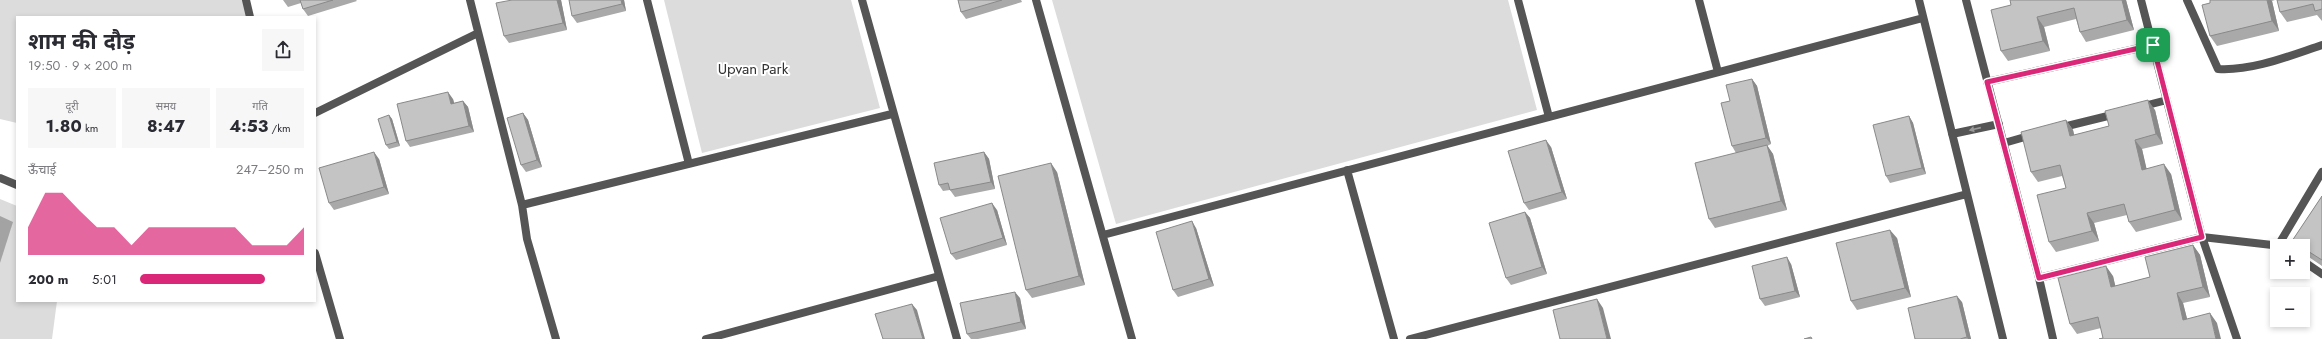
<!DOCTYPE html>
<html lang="hi">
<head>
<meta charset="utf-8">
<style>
  :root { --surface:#fff; --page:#f7f7f7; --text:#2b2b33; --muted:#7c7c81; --accent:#db2777 }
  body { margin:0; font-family:Jost,"Noto Sans Devanagari",sans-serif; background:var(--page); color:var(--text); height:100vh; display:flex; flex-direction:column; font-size:15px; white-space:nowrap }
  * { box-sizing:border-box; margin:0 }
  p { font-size:13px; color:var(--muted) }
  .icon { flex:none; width:22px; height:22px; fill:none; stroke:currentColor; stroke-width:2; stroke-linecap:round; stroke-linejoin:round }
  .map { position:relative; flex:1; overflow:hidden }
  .sheet { position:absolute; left:16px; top:16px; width:300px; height:286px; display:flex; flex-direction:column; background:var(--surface); border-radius:0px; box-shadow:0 2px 6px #0003 }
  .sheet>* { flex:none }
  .buttons { position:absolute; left:2270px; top:239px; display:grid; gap:8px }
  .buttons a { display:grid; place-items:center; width:40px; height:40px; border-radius:0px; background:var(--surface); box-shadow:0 2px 6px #0003; font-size:20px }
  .pin { position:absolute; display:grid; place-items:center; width:34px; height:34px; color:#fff; margin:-17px; border-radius:8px; box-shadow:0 2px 6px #0006 }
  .round { display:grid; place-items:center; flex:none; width:42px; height:42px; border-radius:0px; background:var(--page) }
  .head { display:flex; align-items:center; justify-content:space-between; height:68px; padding:0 12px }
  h1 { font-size:22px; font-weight:700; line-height:30px }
  .figures { display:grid; grid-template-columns:repeat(3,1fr); gap:6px; height:68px; padding:4px 12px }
  .figures div { display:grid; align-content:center; border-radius:0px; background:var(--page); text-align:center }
  .figures b { font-size:17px; font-weight:700 }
  .figures small { font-size:11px; font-weight:400 }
  .figures p { font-size:11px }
  .chart { height:112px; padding:8px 12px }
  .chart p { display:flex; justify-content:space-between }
  .chart svg { width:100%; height:72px; margin-top:4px; fill:var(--accent); opacity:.7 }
  ul { padding:0 12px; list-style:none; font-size:13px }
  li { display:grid; grid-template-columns:64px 48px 1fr; align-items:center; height:30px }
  li i { height:10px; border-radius:5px; background:var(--accent) }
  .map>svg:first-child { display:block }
  .green { fill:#dcdcdc }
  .water { fill:#a3a3a3 }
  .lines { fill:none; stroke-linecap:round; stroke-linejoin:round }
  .minor { stroke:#555; stroke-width:8 }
  .wall { fill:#a9a9a9 }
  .shaded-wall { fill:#898989 }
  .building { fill:#c4c4c4; stroke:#898989 }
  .oneway { fill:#999 }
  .route-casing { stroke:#fff; stroke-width:8 }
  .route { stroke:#db2777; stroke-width:5 }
  .labels { text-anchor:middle; stroke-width:4; stroke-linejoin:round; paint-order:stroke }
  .park-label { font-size:15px; fill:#333; stroke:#fff }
</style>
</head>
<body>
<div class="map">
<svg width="2322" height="339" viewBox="0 0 2322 339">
  <rect width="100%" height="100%" fill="#fff"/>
  <!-- green -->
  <path class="green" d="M0,0H245L249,17H17V123L0,119Z
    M664,0H851L880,108L702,153Z
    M1052,0H1508L1537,110L1116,224Z
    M0,199L17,206V301H57L52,339H0Z"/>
  <!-- water -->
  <path class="water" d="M0,216L13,222L0,263Z"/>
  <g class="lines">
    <!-- minor -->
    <path class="minor" d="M246,0L250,17
      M470,0L522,205L527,239L556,339
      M647,0L689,164
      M862,0L957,339
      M1036,0L1132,339
      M1518,0L1549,117
      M1699,0L1718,72
      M1919,0L2003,339
      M1966,0L2039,278L2202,237L2281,246
      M2141,0L2202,237L2237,339
      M2187,0L2218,69C2253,71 2289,56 2322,45
      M1987,82L2153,45
      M2140,107L2167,100
      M315,113L478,33
      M2059,128L2116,114
      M1952,134L1999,124
      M2004,143L2032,135
      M1347,170L1394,339
      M0,178L17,185
      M522,205L892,114
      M1103,235L1923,18
      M2279,244L2322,172
      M315,253L340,339
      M2303,261L2322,274
      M2039,278L2053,339
      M706,339L939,276
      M1410,339L1967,194"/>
  </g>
  <!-- wall -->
  <path class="wall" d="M283,0H356L357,1L308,16L303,9L301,3L288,7Z
    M512,0H561L567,30L509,43L504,36Z
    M624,0L626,11L577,23L572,16Z
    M958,0H1021L1022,2L966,19L961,12Z
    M2126,0L2134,30L2086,42L2080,32L2076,19L2044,27L2050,51L2008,61L2001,51L2011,5Z
    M2210,0H2275L2272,1L2279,31L2217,46L2210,36Z
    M2322,0V21L2317,15L2287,22L2280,12Z
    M1752,79L1757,86L1771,144L1767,146L1773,154L1787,210L1715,228L1709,219L1736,153L1732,146L1730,101Z
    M453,99L454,103L463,101L468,107L474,132L410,147L406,141Z
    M2155,110L2163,144L2142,149L2146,168L2171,174L2182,220L2136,232L2129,222L2127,215L2094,223L2099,241L2056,252L2049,242L2066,188L2062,176L2038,182L2031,172L2066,120L2073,130L2074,135L2109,126Z
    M523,113L528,120L542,167L526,172L521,165Z
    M389,115L392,119L400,146L389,149L386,145Z
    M1909,116L1913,123L1926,174L1890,183L1886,176Z
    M1551,147L1567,199L1529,210L1524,203Z
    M984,152L989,159L995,189L955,197L950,190L943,191L939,185Z
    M379,159L389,194L334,210L329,203Z
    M1057,172L1085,285L1032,298L1026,290Z
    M2322,196V266L2303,253V246H2296L2292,241Z
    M997,210L1007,245L956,260L951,254Z
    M1525,212L1530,218L1547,274L1511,285L1506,278Z
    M1196,228L1214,286L1178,297L1173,290Z
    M1897,238L1911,297L1857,310L1851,301Z
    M2193,245L2200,255L2210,297L2183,303L2187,319L2217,323L2103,338L2101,328L2077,334L2070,324L2113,276L2115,286L2150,277Z
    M1791,264L1800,297L1765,306L1760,299Z
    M1020,298L1026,329L978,339H971L967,334Z
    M1962,302L1971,339H1915Z"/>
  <!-- shaded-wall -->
  <path class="shaded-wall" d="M557,0H561L567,30L563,23Z
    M621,0H624L626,11L622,4Z
    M2122,0H2126L2134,30L2127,20Z
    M2267,0H2271L2272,1L2279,31L2272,21Z
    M2037,17L2044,27L2050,51L2043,41Z
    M1752,79L1757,86L1771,144L1766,138Z
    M448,92L453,99L456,110L451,104Z
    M2148,100L2155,110L2163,144L2156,134Z
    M463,101L468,107L474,132L469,126Z
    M523,113L528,120L542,167L537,160Z
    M389,115L392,119L400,146L397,142Z
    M1909,116L1913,123L1926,174L1922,168Z
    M2066,120L2073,130L2077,146L2070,136Z
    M1546,140L1551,147L1567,199L1562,192Z
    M2135,140L2142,149L2149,179L2142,170Z
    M1767,145L1773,154L1787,210L1781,201Z
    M374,152L379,159L389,194L384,187Z
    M984,152L989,159L995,189L991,182Z
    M1051,163L1057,172L1085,285L1079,276Z
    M2164,164L2171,174L2182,220L2175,210Z
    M992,203L997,210L1007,245L1003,238Z
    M1525,212L1530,218L1547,274L1542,267Z
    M2087,213L2094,223L2099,241L2092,231Z
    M1192,221L1196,228L1214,286L1209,279Z
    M1890,230L1897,238L1911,297L1905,288Z
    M2193,245L2200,255L2210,297L2203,287Z
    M1787,257L1791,264L1800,297L1795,291Z
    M2106,266L2113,276L2118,297L2111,287Z
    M1015,292L1020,298L1026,329L1021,322Z
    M2177,293L2183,303L2190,330L2183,320Z
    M1957,296L1962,302L1971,339H1968L1967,337Z
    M1597,299L1603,308L1611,339H1607Z
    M912,304L917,310L925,339H923Z
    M2210,313L2217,323L2221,339H2216Z"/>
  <!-- building -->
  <path class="building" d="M300,0H333L303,9Z
    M512,0H557L563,23L504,36L496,3Z
    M569,0H621L622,4L572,16Z
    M958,0H1002L961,12Z
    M2010,0H2122L2127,20L2080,32L2074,8L2037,17L2043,41L2001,51L1991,10L2011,5Z
    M2210,0H2267L2272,21L2210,36L2202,5L2210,3Z
    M2277,0H2322V9L2315,11L2313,4L2280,12Z
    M1752,79L1766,138L1732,146L1721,103L1730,101L1726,85Z
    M448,92L451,104L463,101L469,126L406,141L397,104Z
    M2148,100L2156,134L2135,140L2142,170L2164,164L2175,210L2129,222L2124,204L2087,213L2092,231L2049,242L2037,195L2066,188L2060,165L2031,172L2021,132L2066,120L2070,136L2109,126L2105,111Z
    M523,113L537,160L521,165L507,118Z
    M389,115L397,142L386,145L378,119Z
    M1909,116L1922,168L1886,176L1873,125Z
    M1546,140L1562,192L1524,203L1508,151Z
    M1767,145L1781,201L1709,219L1695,163Z
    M374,152L384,187L329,203L319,168Z
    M984,152L991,182L950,190L948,183L939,185L934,163Z
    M1051,163L1079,276L1026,290L998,176Z
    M2322,196V260L2303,248V246H2300L2292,241Z
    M992,203L1003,238L951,254L940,218Z
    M1525,212L1542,267L1506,278L1489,223Z
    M1192,221L1209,279L1173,290L1156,232Z
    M1890,230L1905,288L1851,301L1836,243Z
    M2193,245L2203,287L2177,293L2183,320L2210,313L2216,339H2099L2103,338L2098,317L2070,324L2058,278L2106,266L2111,287L2150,277L2145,257Z
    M1787,257L1795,291L1760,299L1752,266Z
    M1015,292L1021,322L967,334L960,303Z
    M1957,296L1967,337L1960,339H1915L1908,308Z
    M1597,299L1607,339H1560L1553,310Z
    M912,304L923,339H883L875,314Z
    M1811,337L1812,339H1804Z"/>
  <!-- one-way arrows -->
  <defs><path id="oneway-solid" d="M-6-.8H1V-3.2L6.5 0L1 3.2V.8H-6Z"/></defs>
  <use class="oneway" href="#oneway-solid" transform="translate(1975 129) rotate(167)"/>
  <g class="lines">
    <!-- route casing -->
    <g class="route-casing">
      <path id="route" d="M2153,45L2202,237L2039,278L1987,82Z"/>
    </g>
    <!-- route -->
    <use href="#route" class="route"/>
  </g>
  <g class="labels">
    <!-- park labels -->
    <g class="park-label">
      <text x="753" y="74">Upvan Park</text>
    </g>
  </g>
</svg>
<div class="buttons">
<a>+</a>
<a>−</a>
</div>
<div class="pin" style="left:2153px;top:45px;background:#1e9e55"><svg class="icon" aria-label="arrive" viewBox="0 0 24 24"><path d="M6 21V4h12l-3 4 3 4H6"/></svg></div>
<section class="sheet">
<div class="head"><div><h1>शाम की दौड़</h1><p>19:50 · 9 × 200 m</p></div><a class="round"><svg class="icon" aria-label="share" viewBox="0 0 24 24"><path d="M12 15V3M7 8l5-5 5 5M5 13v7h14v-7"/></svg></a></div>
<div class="figures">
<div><p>दूरी</p><b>1.80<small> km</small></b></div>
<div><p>समय</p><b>8:47</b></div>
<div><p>गति</p><b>4:53<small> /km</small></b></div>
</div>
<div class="chart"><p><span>ऊँचाई</span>247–250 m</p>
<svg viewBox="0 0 160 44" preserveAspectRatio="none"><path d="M0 44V27L10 6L20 6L30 17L40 27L50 27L60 38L70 27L80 27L90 27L100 27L110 27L120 27L130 38L140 38L150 38L160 27V44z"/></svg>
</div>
<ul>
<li><b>200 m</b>5:01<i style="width:76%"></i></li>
</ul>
</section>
</div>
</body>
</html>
